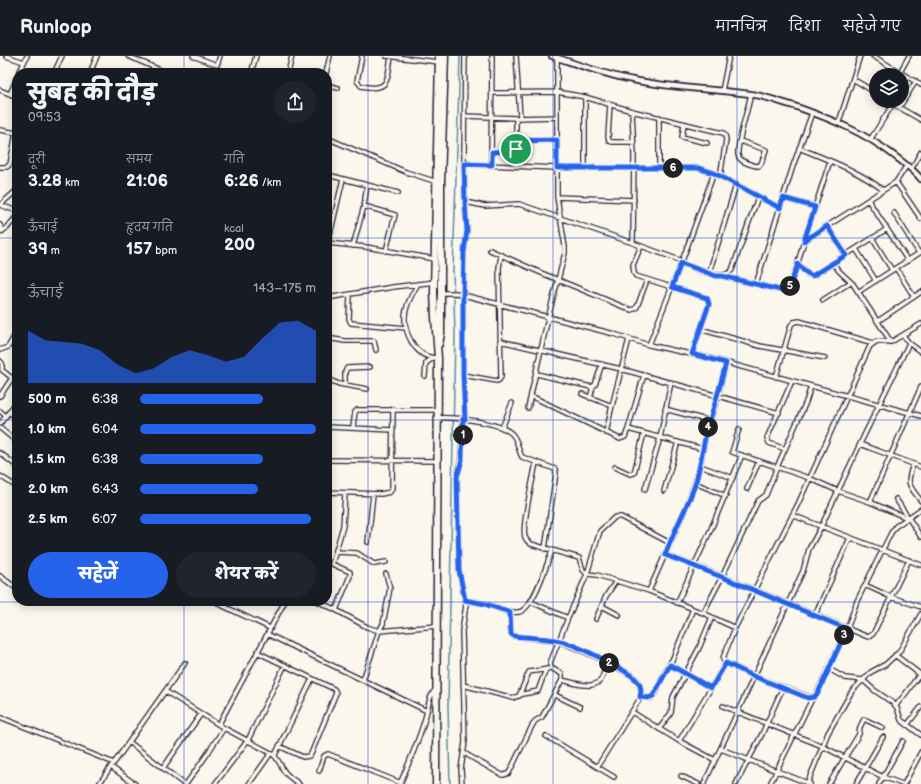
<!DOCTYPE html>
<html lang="hi">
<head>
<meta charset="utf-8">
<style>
  :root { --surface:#171b24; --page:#20242c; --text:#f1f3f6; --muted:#9ea1a6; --line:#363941; --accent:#2563eb }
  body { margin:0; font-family:"Balsamiq Sans","Playpen Sans Deva",sans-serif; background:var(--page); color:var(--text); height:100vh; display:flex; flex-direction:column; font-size:15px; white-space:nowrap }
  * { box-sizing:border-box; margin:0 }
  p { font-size:13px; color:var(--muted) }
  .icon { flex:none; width:22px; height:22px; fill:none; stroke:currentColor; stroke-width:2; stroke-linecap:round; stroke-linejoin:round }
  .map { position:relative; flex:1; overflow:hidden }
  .side { position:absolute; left:12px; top:12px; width:320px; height:538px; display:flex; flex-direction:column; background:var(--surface); border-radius:16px; box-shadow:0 2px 10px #0003 }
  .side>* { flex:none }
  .buttons { position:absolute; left:869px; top:12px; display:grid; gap:8px }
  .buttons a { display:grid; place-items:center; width:40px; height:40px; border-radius:50%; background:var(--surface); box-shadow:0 2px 10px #0003; font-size:20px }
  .pin { position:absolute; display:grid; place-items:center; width:34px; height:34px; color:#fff; margin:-17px; border:2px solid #fff; border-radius:50%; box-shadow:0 1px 4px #0007 }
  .km { position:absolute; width:20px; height:20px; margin:-10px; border-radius:50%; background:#222; color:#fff; font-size:11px; line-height:20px; text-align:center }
  .round { display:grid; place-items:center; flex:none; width:42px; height:42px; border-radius:21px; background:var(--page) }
  .headline { display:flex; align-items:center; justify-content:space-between; height:68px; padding:0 16px }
  h1 { font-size:22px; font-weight:800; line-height:30px }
  .figures { display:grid; grid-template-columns:repeat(3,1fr); gap:6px; height:68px; padding:4px 16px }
  .figures div { display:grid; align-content:center }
  .figures b { font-size:17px; font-weight:800 }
  .figures small { font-size:11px; font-weight:400 }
  .figures p { font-size:11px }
  .chart { height:112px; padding:8px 16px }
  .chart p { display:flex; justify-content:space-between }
  .chart svg { width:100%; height:72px; margin-top:4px; fill:var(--accent); opacity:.7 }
  .button { display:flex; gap:8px; margin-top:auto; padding:8px 16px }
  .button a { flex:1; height:46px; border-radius:24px; background:var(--accent); color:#fff; font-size:16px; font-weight:800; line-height:46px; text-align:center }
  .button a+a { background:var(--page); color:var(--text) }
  ul { padding:0 16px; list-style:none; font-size:13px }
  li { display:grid; grid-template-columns:64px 48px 1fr; align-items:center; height:30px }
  li i { height:10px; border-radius:5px; background:var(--accent) }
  header { display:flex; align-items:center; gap:24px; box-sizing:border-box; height:56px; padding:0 20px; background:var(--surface); border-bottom:1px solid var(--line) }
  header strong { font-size:19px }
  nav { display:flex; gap:22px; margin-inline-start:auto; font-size:14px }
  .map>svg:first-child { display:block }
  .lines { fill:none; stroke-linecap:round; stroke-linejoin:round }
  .stream { stroke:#5e8aa2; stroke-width:1.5 }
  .minor-casing { stroke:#22223b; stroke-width:6 }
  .tertiary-casing { stroke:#22223b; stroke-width:8 }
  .trunk-casing { stroke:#22223b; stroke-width:9 }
  .minor { stroke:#fbf7ec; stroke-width:3.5 }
  .tertiary { stroke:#fbf7ec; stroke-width:4.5 }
  .trunk { stroke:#fbf7ec; stroke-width:6 }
  .route-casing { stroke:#fff; stroke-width:8 }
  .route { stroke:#2563eb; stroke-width:5 }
  .grid { fill:none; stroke:#1d4ed8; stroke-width:1; stroke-opacity:0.55 }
</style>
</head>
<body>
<header>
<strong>Runloop</strong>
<nav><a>मानचित्र</a><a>दिशा</a><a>सहेजे गए</a></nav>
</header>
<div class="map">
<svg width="921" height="728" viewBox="0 0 921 728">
  <rect width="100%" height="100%" fill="#fbf7ec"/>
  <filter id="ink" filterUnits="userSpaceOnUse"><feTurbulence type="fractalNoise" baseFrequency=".025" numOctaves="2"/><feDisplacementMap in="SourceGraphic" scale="8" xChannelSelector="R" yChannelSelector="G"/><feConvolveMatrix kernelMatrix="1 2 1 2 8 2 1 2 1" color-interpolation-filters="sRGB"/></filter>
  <g filter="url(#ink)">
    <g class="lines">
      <!-- stream -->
      <path class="stream" d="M450,728L448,650L455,277L453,215L460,0"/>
      <!-- minor casing -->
      <g class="minor-casing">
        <path id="minor" d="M6,0L24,6
          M128,0L167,17
          M193,0L217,9L220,0
          M362,0L357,25L361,30C390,36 387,24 391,1
          M386,0L439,6
          M465,0L464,108L465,146L467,175L464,196L463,240V319L465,363
          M516,0L520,61
          M873,0L921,29
          M900,16L909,0
          M19,17L27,0
          M54,17L62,0
          M90,17L97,0
          M251,17L256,0
          M288,17L292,0
          M326,17L330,0
          M853,23L876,37
          M327,29L338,32
          M0,34L17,41
          M722,35L729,0
          M492,37L557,36L585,41L632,55L723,77L725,79L726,84L720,121
          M10,38L17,22
          M585,41V112
          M888,45L921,64
          M610,48L608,81L609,85L612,86H633
          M899,52L916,25
          M632,55L634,98L633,187
          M465,60L516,62L557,61
          M659,61V112
          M516,62V85L557,84
          M839,66L860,0
          M684,68L682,81L707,87
          M0,74L17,77
          M327,82L406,116L437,126
          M870,84L893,48
          M740,85L766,94L761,108L759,110C754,110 739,106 738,99C736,90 749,49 751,38
          M799,92C828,104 859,115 883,134
          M492,96L515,95L516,93V85
          M464,108L557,112H698L714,117L780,152
          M491,109L492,0
          M0,111H7L10,108L16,77
          M912,112L921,96
          M328,119L398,137
          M896,126L907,109
          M557,141L634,144
          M783,142L815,151
          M868,144L908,205
          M465,146L485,150L519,148L633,187L682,205
          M0,149L17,134
          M0,149L17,155
          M364,150L395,159L386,195
          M894,157L919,197
          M0,169L3,175
          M827,170L846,199
          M0,176L7,172L17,160
          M872,182L892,214
          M804,185L896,126L921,163
          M327,187L366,191L435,203
          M328,187L343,123
          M353,190L364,150L367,129
          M641,190L633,209L634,217L636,220L707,242L709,248L692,298
          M856,193L876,225
          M490,194L539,216L631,254L634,253L637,251L647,224
          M681,207C694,212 722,227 732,214L758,141
          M833,207L839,215L853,228L891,286
          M798,208L809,219H814L887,173
          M896,212L914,241
          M709,217L736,129
          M722,220L780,234H787L789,232L797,210L804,185L830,105
          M418,228C413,236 408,245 406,254C401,274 415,303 438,302
          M756,228L793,110L812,57
          M858,236L921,196
          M441,237H456L614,278L649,289L709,302L921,360
          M350,238L349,263L351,267L406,272
          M327,242L393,231L435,226
          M823,244L851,226
          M878,265L921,236
          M700,273L760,290L825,302
          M903,279L909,287L921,296
          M327,282L345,285H374L376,294
          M500,285L621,313L779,357
          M649,289L682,205L714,117
          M0,294L8,291L17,276
          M0,305L2,307V314L12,322L0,340
          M537,318L591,331L595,329L602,308
          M463,319L497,325L499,324L501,321L499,212L501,199
          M425,320L426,307L433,302
          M776,321L791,269L794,266L799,265L873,287
          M327,323L339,328L367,333
          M345,329V316L347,312L370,311
          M582,338L612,350
          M531,340L620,383L625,381L628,373L644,319
          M590,342L593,331
          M528,352L548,262L565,197V191L557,141V2
          M665,353L710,365
          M0,355L6,360
          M9,356L17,362
          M438,362C455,361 500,366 512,378C518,384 518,394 522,401L555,413L556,417L545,493
          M0,368L17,345
          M327,371L393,374
          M353,371L355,356L357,354H438
          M0,372L17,386
          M502,372L512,347
          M628,373L703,393
          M739,373L732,396L809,422L838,435L870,446L907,462
          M606,377L611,354L629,283
          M860,388L921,411
          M785,393L769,387L767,382L792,325
          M0,397L17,410
          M327,404L437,405
          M536,406C534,420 521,471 525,481C526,484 528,486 531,488L579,502L583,514L587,518
          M913,408C906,429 908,428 921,445
          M700,410L733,422
          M615,411L630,418L634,417L644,377
          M0,420L17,431
          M695,427L726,440
          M645,433L660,382L671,326
          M747,433L759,405
          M664,435L678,386
          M327,436L381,438L390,436L392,432L393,353
          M896,443L921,481
          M870,446L921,331
          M921,453L896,470L891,477L865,529L891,541L921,551
          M792,459L921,509
          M368,486L373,438
          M336,496L357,497L374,508L386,506
          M665,499L706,514L868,581L873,578L909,504
          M587,518L600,475L615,461H621L670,487
          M0,520L16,532
          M865,529L857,545L847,573L817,637L814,641H809L753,620L724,606L723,602L735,572L798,448L870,290L877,285L891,286L921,268
          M649,535L686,451L695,427L700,410L706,378L718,340L726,307
          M465,544C472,546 480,546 486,548C497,551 508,558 519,556C533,554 547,507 552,495
          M217,545L219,548L270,572
          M317,545L336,554L367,571L379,575L437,570
          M531,546L568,562
          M677,547L711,473L742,399
          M602,550L619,559
          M336,554L350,520V516L332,508L343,470L345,437
          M510,556L511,578L513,580L559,585L601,603L633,620L638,625L641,633V641L597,711
          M703,557L735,572
          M815,559L850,482
          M596,563L606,540L616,525
          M267,578L427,655
          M257,596L334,633L336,637L311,698L309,700L303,701L279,690
          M895,599L921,619
          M670,609L711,632
          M829,613L845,622L863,624L874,634L893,647L897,652L901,664L921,679
          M363,624L379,575L383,568L390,532L386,518
          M562,624C572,626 591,634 600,625C604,620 605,611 607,606
          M463,629L513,642L523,638L538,635L546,613
          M165,635L224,672L271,697C278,701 280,709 284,715C288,721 294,724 299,728
          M555,639L580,651
          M519,640L529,616L548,613
          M641,641L651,642L656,637L661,624L673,602L693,553
          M723,650L822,690L883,721L902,728
          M896,650C899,644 903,642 906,637C912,630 913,624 921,619
          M632,656L679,685L726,607
          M0,661L114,707L185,607
          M219,668L285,545
          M907,669L921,651
          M659,673L671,657L673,641L699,592L712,561
          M546,680L614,721
          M679,685L715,704
          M129,686L184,728
          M721,693L810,728
          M464,697L502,719H504L509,717L532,670L535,665L542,661L562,624V618L551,612L550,607L568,562L587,518L597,519L649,535L703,557L722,521L758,445L766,439L777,411L806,346L811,330
          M275,699L312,623
          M111,711L135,728
          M163,712L201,658
          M319,715L324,700L328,698L401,727
          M681,720L698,728
          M99,728L112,709
          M186,728L206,700L224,672
          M215,728L248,684L285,609
          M249,728L271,697
          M400,728C410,704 421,680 427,655C429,647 430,637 437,633
          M462,728L461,713L465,686L462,575L466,549L459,514L457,421L461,403L463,363
          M704,728L803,515L809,493L821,471L860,388L909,287
          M736,728L762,678L783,631
          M770,728L813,641
          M807,728L828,677L852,635L871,616L886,608L899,596L921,558
          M829,728L859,678L860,671L864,663L883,672
          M856,728L883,681
          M879,728L903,685
          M904,728L921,696"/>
      </g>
      <!-- tertiary casing -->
      <g class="tertiary-casing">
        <path id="tertiary" d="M552,0C579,9 605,19 633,24C672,32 711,33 750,38C765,40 780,46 794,50C831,63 864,76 896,101C905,108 914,114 921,123"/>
      </g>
      <!-- trunk casing -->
      <g class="trunk-casing">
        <path id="trunk" d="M439,288L441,278V126L445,0
          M436,728L438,302L435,261L434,236L439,0"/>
      </g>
      <!-- minor -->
      <use href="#minor" class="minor"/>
      <!-- tertiary -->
      <use href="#tertiary" class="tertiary"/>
      <!-- trunk -->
      <use href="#trunk" class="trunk"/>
    </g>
  </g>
  <g class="lines" filter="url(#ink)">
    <!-- route casing -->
    <g class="route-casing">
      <path id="route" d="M557,84V112H698L714,117L780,152L783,142L815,151L804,185L827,170L846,199L812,220L804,215L798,208L789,232L787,234H780L722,220H716L681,207L672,231L707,242L709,248L692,298L726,307C720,331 713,354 706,378C702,395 700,412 695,429C686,453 674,475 665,499L722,521L847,573L818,637L814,641L808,642L753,620L726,607L711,632L670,609L653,640L648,642L640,641C641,636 642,631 638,626C631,615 574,588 560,585C545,581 529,582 514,580L511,578L510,556L485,548L465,544L459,514L457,421L462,404L463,363H465L463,319V240L464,196L467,175L465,146L464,108L492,109V96L514,95L516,93V85Z"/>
    </g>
    <!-- route -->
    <use href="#route" class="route"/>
  </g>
  <!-- grid -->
  <path class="grid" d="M184,0V17M368,0V728M553,0V728M737,0V728M0,182H17M327,182H921M0,364H17M327,364H921M184,545V728M0,546H921"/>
</svg>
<div class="buttons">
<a><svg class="icon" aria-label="layers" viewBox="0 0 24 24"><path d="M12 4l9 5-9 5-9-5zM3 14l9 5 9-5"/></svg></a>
</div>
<div class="pin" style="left:516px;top:93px;background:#1e9e55"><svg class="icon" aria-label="arrive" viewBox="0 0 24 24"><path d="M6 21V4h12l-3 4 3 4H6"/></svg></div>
<b class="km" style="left:463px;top:379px">1</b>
<b class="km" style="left:609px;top:607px">2</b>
<b class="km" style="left:844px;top:579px">3</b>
<b class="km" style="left:708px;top:371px">4</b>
<b class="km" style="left:790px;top:230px">5</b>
<b class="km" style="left:673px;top:112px">6</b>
<section class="side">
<div class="headline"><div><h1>सुबह की दौड़</h1><p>09:53</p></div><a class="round"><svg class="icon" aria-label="share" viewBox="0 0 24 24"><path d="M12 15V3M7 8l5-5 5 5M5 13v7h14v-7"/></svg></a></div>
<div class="figures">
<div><p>दूरी</p><b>3.28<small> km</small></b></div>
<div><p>समय</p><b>21:06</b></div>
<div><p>गति</p><b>6:26<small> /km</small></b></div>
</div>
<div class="figures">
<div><p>ऊँचाई</p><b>39<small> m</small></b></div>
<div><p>हृदय गति</p><b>157<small> bpm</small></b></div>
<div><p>kcal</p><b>200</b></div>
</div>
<div class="chart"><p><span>ऊँचाई</span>143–175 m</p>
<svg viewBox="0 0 160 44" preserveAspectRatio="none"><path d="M0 44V12L10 18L20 19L30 20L40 24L50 33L60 38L70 35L80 28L90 24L100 27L110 31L120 28L130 17L140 7L150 6L160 12V44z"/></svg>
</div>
<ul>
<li><b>500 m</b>6:38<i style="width:70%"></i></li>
<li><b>1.0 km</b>6:04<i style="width:100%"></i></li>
<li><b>1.5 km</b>6:38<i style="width:70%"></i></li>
<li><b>2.0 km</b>6:43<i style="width:67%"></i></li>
<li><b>2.5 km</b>6:07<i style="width:97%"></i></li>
</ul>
<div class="button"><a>सहेजें</a><a>शेयर करें</a></div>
</section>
</div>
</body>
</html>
